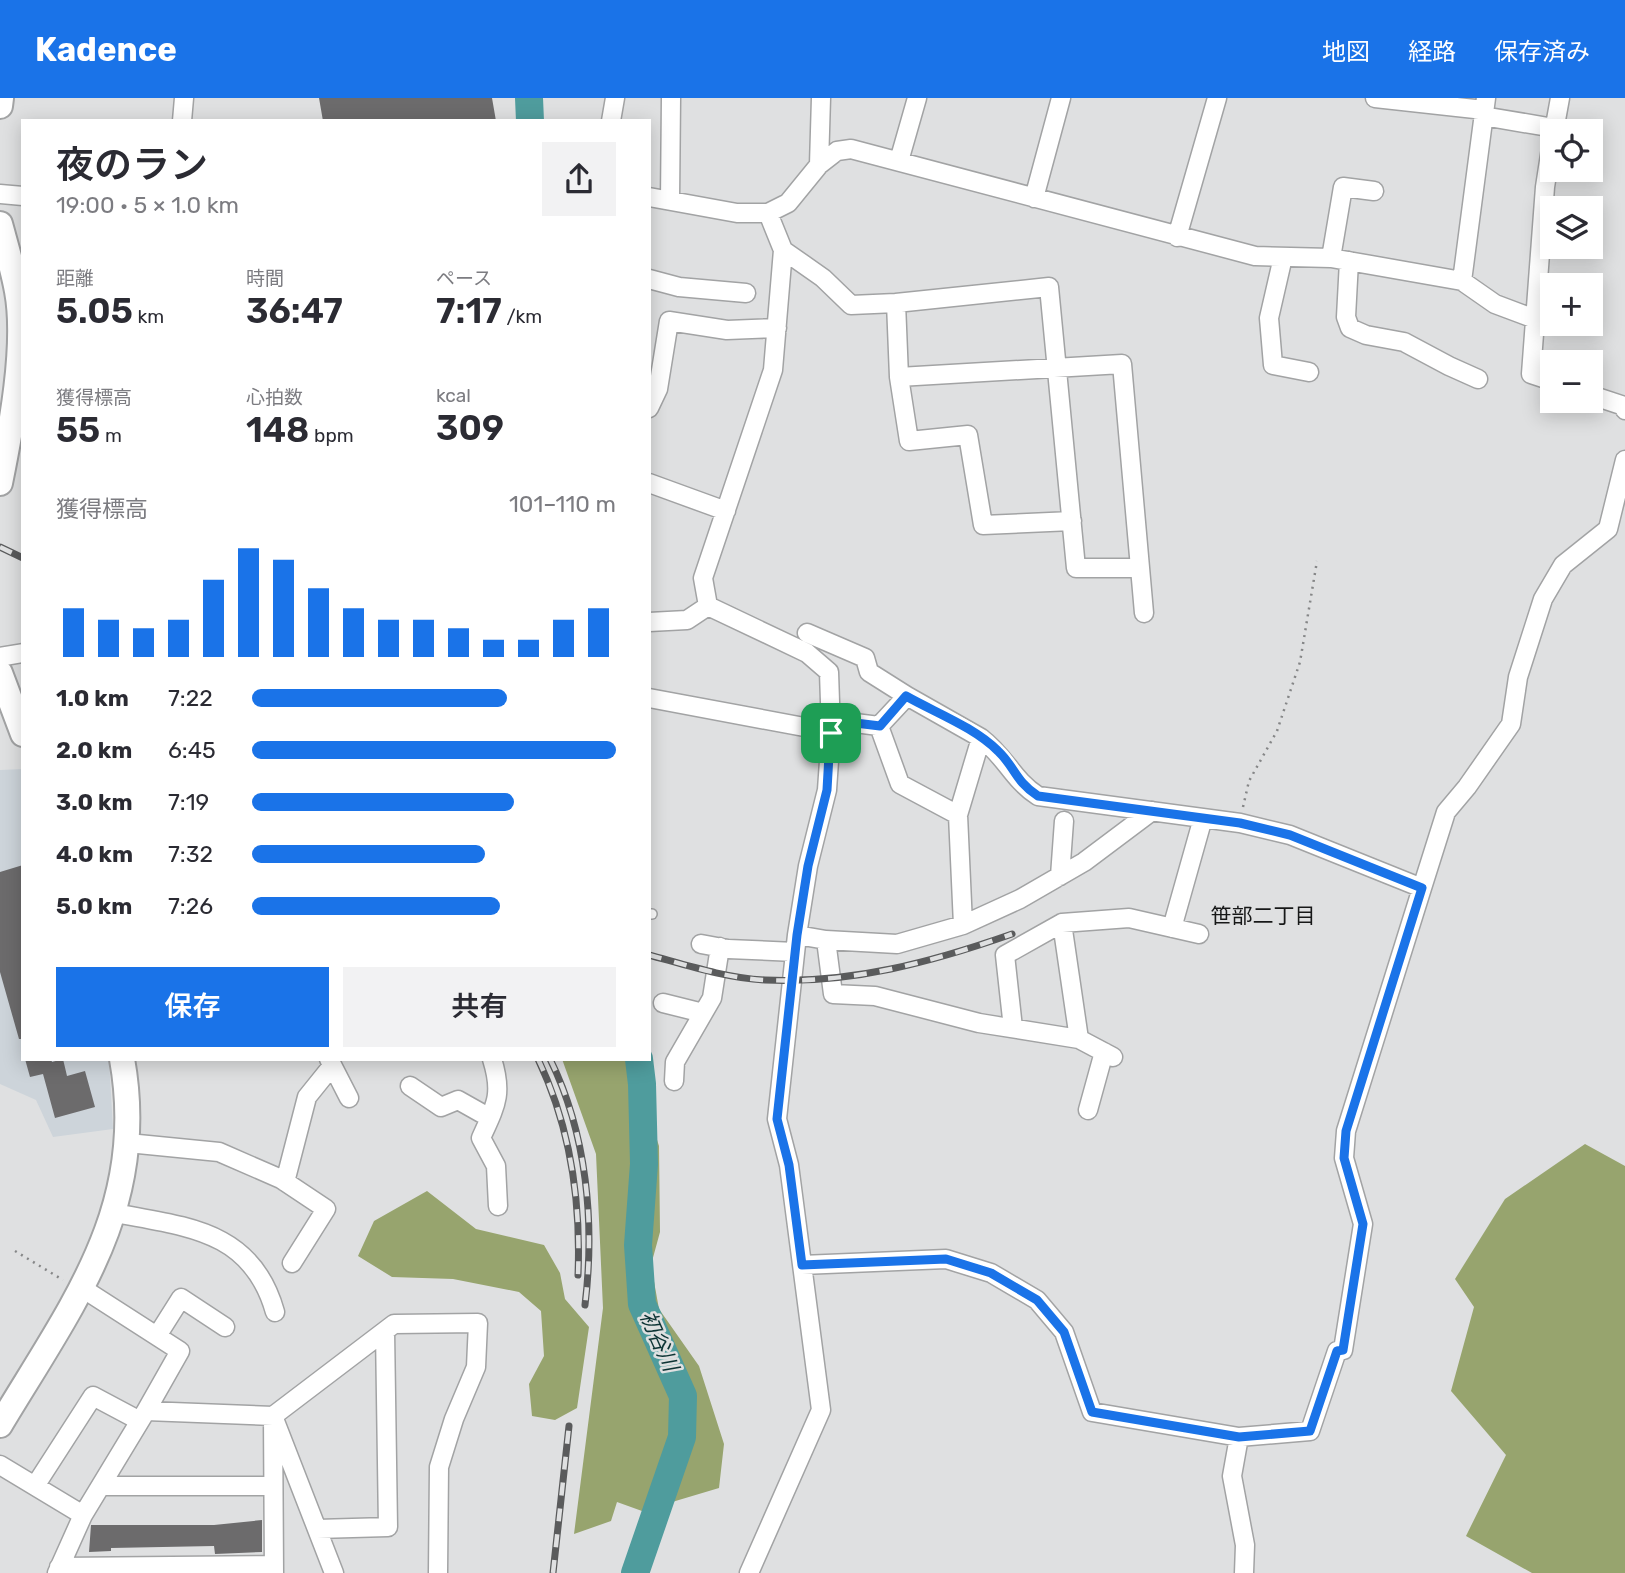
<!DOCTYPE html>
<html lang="ja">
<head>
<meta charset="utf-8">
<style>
  :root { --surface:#fff; --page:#f2f2f3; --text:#2b2b33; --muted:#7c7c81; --accent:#1a73e8 }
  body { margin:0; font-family:Rubik,"Noto Sans JP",sans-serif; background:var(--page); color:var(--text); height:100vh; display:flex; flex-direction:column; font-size:26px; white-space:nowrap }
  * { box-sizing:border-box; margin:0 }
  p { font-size:23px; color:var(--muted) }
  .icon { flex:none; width:38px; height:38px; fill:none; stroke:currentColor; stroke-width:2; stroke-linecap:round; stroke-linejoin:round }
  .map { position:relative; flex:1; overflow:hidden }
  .details { position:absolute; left:21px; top:21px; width:630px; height:942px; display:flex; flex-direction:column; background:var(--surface); border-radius:0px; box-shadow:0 4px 18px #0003 }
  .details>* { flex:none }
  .controls { position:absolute; left:1540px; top:21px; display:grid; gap:14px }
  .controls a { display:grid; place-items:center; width:63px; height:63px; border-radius:0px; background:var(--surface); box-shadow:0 4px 18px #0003; font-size:35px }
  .pin { position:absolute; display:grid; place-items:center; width:60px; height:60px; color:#fff; margin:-30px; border-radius:14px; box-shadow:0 4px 10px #0006 }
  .round { display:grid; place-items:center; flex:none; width:74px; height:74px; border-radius:0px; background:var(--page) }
  .headline { display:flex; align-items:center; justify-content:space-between; height:119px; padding:0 35px }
  h1 { font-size:38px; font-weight:600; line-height:52px }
  .figures { display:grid; grid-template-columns:repeat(3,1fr); gap:10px; height:119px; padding:7px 35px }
  .figures div { display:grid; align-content:center }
  .figures b { font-size:35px; font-weight:600 }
  .figures small { font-size:19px; font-weight:400 }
  .figures p { font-size:19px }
  .chart { height:196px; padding:14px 35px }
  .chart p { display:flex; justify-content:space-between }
  .chart svg { width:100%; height:126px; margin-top:7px; stroke:var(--accent); stroke-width:6 }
  .cta { display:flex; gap:14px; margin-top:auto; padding:14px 35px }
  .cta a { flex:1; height:80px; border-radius:0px; background:var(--accent); color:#fff; font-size:28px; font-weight:600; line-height:80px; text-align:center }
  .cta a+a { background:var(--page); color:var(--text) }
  ul { padding:0 35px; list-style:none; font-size:23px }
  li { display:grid; grid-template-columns:112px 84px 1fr; align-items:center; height:52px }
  li i { height:18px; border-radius:9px; background:var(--accent) }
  header { display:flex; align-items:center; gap:42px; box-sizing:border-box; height:98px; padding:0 35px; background:var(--accent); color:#fff }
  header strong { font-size:33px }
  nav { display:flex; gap:38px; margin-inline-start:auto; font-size:24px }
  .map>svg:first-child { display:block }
  .built { fill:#cdd4da }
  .forest { fill:#97a46e }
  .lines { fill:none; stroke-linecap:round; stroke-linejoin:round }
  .river { stroke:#4f9c9d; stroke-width:28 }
  .building { fill:#6c6b6c }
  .lane-casing { stroke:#a2a3a4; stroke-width:12 }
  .street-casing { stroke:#a2a3a4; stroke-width:21 }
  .secondary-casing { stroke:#a2a3a4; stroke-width:28 }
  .path { stroke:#858687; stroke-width:2.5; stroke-dasharray:2 5; stroke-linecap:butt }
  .lane { stroke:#fff; stroke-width:9 }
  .street { stroke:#fff; stroke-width:18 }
  .secondary { stroke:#fff; stroke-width:24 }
  .rail-casing { stroke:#5a5b5c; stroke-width:7 }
  .rail { stroke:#dfe0e1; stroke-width:4.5; stroke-dasharray:13; stroke-linecap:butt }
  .route-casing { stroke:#fff; stroke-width:14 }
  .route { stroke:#1a73e8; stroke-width:9 }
  .labels { text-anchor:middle; stroke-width:5; stroke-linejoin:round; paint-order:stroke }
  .neighbourhood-label { font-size:21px; fill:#171818; stroke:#dfe0e1 }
  .water-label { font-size:21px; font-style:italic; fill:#0d3435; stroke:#dfe0e1 }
</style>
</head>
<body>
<header>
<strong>Kadence</strong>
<nav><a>地図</a><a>経路</a><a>保存済み</a></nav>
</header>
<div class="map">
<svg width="1625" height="1475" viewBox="0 0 1625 1475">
  <rect width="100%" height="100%" fill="#dfe0e1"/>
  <!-- built -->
  <path class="built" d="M23,671V961H109L113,1031L53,1039L36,1002L0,986V672Z"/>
  <!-- forest -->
  <path class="forest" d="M562,961H631L659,1048L660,1134L651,1167L659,1211L699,1268L724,1346L719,1390L642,1413L617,1404L611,1423L574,1436L603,1210L596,1056Z
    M1585,1046L1625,1068V1475H1532L1466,1438L1506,1357L1451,1293L1474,1209L1455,1181L1505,1101Z
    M427,1093L476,1131L544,1147L560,1175L565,1201L589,1229L577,1310L555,1322L532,1318L529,1286L544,1258L541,1213L519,1194L453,1181L392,1179L358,1158L374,1123Z"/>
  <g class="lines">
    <!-- river -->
    <path class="river" d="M529,0L530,23
      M635,1475L682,1339L683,1298L642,1206L638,1147L644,1066L642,986L639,961"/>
  </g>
  <!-- building -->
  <path class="building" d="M319,0H492L496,23H323Z
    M23,767V941H19L0,874V774Z
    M25,961H51L52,964L63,961L67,978L85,973L95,1009L55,1020L43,976L30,979Z
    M262,1422V1454L215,1456L214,1448L111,1450V1453L89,1454L91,1427H214Z"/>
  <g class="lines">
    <!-- lane casing -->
    <g class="lane-casing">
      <path id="lane" d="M649,816H652"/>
    </g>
    <!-- street casing -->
    <g class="street-casing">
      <path id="street" d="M1375,0L1484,12
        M1483,18L1554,30
        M182,23L184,0
        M611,23L615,0
        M1554,33L1560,0
        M1552,44L1545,89L1531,276L1552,283
        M899,63L917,0
        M819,67L837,53L851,51L1255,158L1331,160L1462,183L1495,206L1535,221
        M0,96L23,98
        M649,99L737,115H768L788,105L819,67L821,0
        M1034,100L1061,0
        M670,102L671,0
        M768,115L783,152L823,180L851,207L896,205L899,279L1122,266L1144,515
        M1177,139L1217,0
        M1283,159L1269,220L1273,267L1309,274
        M1331,160L1343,89L1374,93
        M1349,163L1346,219L1350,230L1366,237L1404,244L1449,268L1478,281
        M649,181L679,189L746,195
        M1462,183L1486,0
        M896,205L1049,189L1076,470H1140
        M899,279L909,343L968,337L983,427L1072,423
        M1591,297L1624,308L1625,312
        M649,310L658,291L669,223L727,232L777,230
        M649,385L726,413
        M708,508L807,555L829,574L831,634L827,692L808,768L797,837L777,1021L789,1067L821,1312L749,1475
        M649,524L687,522L708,508L703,480L773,272L783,152
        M807,535L865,560L869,574L907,598
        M0,559L23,555
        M649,600L831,634
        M879,628L900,686L958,717
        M1060,778L1064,723
        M1422,790L1446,714L1467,689L1511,626L1518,579L1543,501L1563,467L1608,431L1625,362
        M1062,825L1079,941L1113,959
        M963,827L1020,801L1084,764L1152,713
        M1172,830L1203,720
        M797,837L826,842L833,896L875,898L979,925L1079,941
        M826,842L897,846L963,827L958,717L981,640L907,598L879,628L831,622
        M701,846L728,851L795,854
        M663,905L703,915
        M1013,930L1005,857L1062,825L1129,820L1199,836
        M329,961L349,1000
        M492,961C503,996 496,1007 481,1040L496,1068L498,1108
        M674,983L675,964L712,900L720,849
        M410,988L441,1009L458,1002L490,1020
        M1088,1012L1104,954
        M128,1045L219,1054L281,1081L326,1111L292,1165
        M285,1084L307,999L332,968
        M115,1115C187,1129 252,1132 275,1214
        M802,1167L946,1161L991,1175L1037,1202L1064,1234L1092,1314L1239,1339L1310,1333L1337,1253L1343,1252L1363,1126L1344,1060L1346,1033L1422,790L1290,737L1240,725L1038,698C1012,681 1006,659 981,640
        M82,1190L180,1253L146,1313
        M157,1238L181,1200L225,1229
        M1239,1339L1232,1378L1245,1447L1244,1475
        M0,1367L83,1417
        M35,1388L93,1298L140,1323
        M101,1388H273
        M317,1431L388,1429L385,1233
        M59,1469L274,1467
        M57,1475L83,1417L146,1313L273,1318L274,1475
        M334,1475L273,1318L394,1226L478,1225L476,1269L454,1321L439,1369L438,1475"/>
    </g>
    <!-- secondary casing -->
    <g class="secondary-casing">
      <path id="secondary" d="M0,8L1,0
        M0,126C6,148 13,171 17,193C27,247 11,331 0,385
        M0,575L23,636
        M0,1327C72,1207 149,1109 122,961"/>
    </g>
    <!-- path -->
    <path class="path" d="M1243,709L1249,683L1277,633L1300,564L1317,463
      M15,1153L63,1182"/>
    <!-- lane -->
    <use href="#lane" class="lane"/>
    <!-- street -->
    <use href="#street" class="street"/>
    <!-- secondary -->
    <use href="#secondary" class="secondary"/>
    <!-- rail casing -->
    <g class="rail-casing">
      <path id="rail" d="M0,449L23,460
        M649,857C686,867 726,880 765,882C851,886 932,864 1012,836
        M538,961C570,1028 581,1103 578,1177
        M550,961C587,1036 595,1125 585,1207
        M553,1475L569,1328"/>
    </g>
    <!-- rail -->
    <use href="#rail" class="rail"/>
  </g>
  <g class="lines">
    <!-- route casing -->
    <g class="route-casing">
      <path id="route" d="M906,598C936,615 974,629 998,653C1015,669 1015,683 1038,698L1240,725L1290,737L1422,790L1346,1033L1344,1060L1363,1126L1343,1252L1337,1253L1310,1333L1239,1339L1092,1314L1064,1234L1037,1202L991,1175L946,1161L802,1167L789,1067L777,1021L797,837L808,768L827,692L831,622L880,628Z"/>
    </g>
    <!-- route -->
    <use href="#route" class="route"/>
  </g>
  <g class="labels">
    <!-- neighbourhood labels -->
    <g class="neighbourhood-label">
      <text x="1263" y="825">笹部二丁目</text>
    </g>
    <!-- water labels -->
    <g class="water-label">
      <text transform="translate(659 1243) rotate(66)" y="7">初谷川</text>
    </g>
  </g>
</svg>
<div class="controls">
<a><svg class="icon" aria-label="locate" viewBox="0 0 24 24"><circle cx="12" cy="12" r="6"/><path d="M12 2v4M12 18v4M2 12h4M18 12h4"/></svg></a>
<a><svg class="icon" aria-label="layers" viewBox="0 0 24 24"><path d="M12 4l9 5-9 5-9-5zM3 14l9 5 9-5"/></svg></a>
<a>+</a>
<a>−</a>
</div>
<div class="pin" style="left:831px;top:635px;background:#1e9e55"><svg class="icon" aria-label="arrive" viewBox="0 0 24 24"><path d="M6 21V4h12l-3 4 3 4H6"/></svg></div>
<section class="details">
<div class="headline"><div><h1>夜のラン</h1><p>19:00 · 5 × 1.0 km</p></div><a class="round"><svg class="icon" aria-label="share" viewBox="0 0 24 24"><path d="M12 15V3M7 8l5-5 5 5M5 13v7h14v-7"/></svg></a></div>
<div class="figures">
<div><p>距離</p><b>5.05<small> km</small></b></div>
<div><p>時間</p><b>36:47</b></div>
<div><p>ペース</p><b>7:17<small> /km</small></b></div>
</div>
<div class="figures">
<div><p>獲得標高</p><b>55<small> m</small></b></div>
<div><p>心拍数</p><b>148<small> bpm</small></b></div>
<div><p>kcal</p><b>309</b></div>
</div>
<div class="chart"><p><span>獲得標高</span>101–110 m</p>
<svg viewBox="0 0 160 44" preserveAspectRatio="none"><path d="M5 44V27M15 44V31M25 44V34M35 44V31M45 44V17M55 44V6M65 44V10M75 44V20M85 44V27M95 44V31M105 44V31M115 44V34M125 44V38M135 44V38M145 44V31M155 44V27"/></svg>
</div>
<ul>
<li><b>1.0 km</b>7:22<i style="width:70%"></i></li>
<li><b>2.0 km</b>6:45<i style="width:100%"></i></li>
<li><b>3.0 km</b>7:19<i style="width:72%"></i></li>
<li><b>4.0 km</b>7:32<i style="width:64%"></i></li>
<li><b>5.0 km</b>7:26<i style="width:68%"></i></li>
</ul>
<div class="cta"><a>保存</a><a>共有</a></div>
</section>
</div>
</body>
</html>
